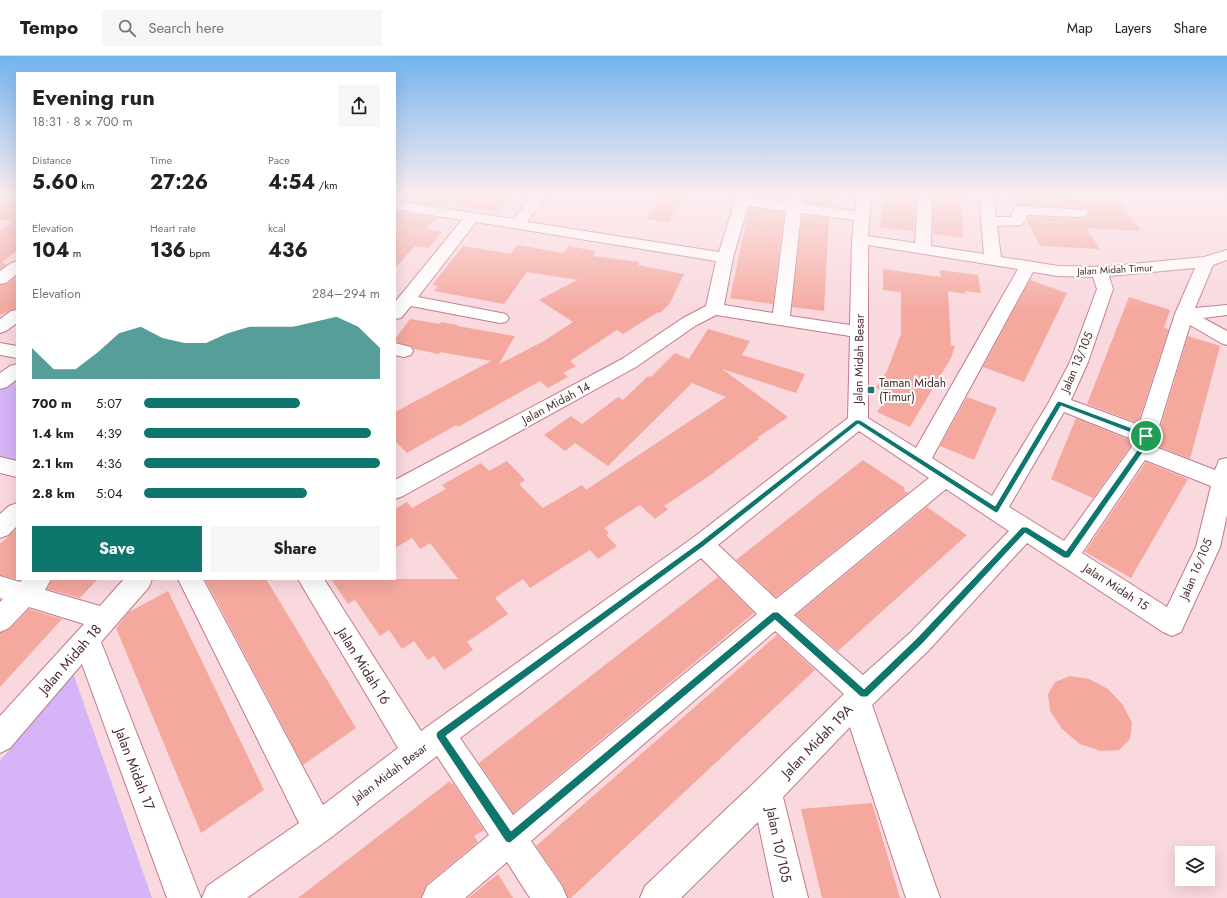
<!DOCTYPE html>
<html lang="en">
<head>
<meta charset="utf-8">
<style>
  :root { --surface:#fff; --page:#f6f6f6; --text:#222; --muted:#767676; --line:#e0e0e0; --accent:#0f766e }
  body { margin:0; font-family:Jost,sans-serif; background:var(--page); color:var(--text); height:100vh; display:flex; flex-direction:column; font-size:15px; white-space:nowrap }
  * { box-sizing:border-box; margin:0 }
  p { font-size:13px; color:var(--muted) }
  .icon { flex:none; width:22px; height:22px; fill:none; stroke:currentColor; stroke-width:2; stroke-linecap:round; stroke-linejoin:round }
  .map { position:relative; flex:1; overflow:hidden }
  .drawer { position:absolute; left:16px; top:16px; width:380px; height:508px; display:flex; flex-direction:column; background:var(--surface); border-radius:0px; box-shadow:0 4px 16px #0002 }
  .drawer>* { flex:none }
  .fabs { position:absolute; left:1175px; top:790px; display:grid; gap:8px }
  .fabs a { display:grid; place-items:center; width:40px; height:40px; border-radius:0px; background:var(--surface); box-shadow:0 4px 16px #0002; font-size:20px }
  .pin { position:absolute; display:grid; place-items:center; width:34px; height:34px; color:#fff; margin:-17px; border:2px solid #fff; border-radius:50%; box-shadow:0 1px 4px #0007 }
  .round { display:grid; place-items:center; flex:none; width:42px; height:42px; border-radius:0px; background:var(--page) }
  .overview { display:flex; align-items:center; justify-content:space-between; height:68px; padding:0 16px }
  h1 { font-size:22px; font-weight:700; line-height:30px }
  .metrics { display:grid; grid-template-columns:repeat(3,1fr); gap:6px; height:68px; padding:4px 16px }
  .metrics div { display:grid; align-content:center }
  .metrics b { font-size:20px; font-weight:700 }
  .metrics small { font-size:11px; font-weight:400 }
  .metrics p { font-size:11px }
  .chart { height:112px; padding:8px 16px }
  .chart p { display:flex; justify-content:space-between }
  .chart svg { width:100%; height:72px; margin-top:4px; fill:var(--accent); opacity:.7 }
  .primary-button { display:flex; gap:8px; margin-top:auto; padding:8px 16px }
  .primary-button a { flex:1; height:46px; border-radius:0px; background:var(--accent); color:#fff; font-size:16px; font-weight:700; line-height:46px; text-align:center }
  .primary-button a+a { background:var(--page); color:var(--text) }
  ul { padding:0 16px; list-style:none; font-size:13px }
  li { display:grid; grid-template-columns:64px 48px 1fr; align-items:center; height:30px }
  li i { height:10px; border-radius:5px; background:var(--accent) }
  header { display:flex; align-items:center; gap:24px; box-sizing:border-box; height:56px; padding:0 20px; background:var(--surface); border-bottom:1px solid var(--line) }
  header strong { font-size:19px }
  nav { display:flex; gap:22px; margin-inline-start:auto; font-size:14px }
  .search { width:280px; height:36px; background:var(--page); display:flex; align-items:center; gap:10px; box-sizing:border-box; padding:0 14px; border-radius:0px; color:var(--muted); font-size:15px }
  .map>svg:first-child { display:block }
  .green { fill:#d6b4f8 }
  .building { fill:#f4a89e }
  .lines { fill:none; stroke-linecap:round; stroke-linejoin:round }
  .minor-casing { stroke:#c27a88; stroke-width:2 }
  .minor { fill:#fff; fill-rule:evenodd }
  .route { fill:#0f766e; stroke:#fff; fill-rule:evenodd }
  .poi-dot { fill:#28716a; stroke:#fff; stroke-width:1.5 }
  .labels { text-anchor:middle; stroke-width:4; stroke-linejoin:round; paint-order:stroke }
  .far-street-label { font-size:10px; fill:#4a2b31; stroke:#fff }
  .street-label { font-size:12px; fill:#4a2b31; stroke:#fff }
  .poi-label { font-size:12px; fill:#4a2b31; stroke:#fff; text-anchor:start }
  .near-street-label { font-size:14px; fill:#4a2b31; stroke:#fff }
</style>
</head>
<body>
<header>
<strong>Tempo</strong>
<div class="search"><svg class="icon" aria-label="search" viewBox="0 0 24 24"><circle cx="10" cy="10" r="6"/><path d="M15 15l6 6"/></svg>Search here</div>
<nav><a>Map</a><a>Layers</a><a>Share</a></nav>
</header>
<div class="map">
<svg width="1227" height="842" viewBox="0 0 1227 842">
  <rect width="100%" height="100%" fill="#f9d8de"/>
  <!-- green -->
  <path class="green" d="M17,318V406L0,402V332Z
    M73,617L152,842H0V705Z"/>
  <!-- building -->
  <path class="building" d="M0,139H17V195L1,207L8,208L0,213V174L13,165L0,164Z
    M408,139H510L497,155L448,148L445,151L402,145Z
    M660,139H684L669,167L647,163Z
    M752,139H787V144L752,141Z
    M804,139H833L831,150L804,147Z
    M883,139H916L914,176L880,171Z
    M933,139H961L963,182L933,178Z
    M1015,141L1120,146L1141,175L1086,172L1100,193L1040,190L1027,165L1028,161L1081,162L1087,161L1089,156L1086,152L1019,149Z
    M749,152L784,156L773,248L730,242Z
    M395,155L437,161L426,173L442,176L429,192L415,190L395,212Z
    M802,159L829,162L824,255L792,251Z
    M517,189L564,197L568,190L595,195L593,200L639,206L638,209L684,218L670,247L660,257L658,256L623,278L617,274L570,305L576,310L563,317L568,321L548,332L540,325L458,371L456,369L407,397L395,385V356L491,305L440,296L439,298L414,293L411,290L395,286V283L410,263L440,268L441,266L458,269L457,270L515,280L499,308L544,285L573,266L539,244L577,224L527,216L504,248L434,235L438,230L432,229L463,190L511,198Z
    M883,213L941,221L940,214L978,219L981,237L965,235V238L948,235L951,289L955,290L951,302L910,371L877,356L890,337L876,332L887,315L901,278V236L883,234Z
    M17,220V253L11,254L0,259V229L7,228Z
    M1030,224L1067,237L1024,326L983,311Z
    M1129,241L1170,254L1164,272L1169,273L1138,367L1087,348Z
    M708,273L750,285L742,299L805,318L796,337L722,313L788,361L757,382L759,383L714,416H715L664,450L668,453L655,463L640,449L604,472L609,477L606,479L617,490L598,503L590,494L530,532L523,523L495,542L508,558L467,586L473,594L444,614L434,600L428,604L414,585L402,593L389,574L380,580L355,544L348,548L331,523H458L430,487L420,493L412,482L395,492V453L407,446L412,452L446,433L442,429L481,407L489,415L507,405L525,424L519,428L543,452L582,429L586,434L726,341L692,327L608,410L575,387L565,395L544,379L571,360L582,368L618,341L623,344L648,320L651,321L675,297L689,303Z
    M1188,280L1220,290L1190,403L1155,389Z
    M967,341L997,352L974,404L940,390Z
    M1076,362L1132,385L1130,391L1093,442L1051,423Z
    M863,404L905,432L903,434L908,437L776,541L736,504Z
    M1146,406L1188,423L1131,522L1085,496Z
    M927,451L967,479L838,595L796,559Z
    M17,472V523H21L20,524L0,519V488Z
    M718,521L754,557L513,757L479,707Z
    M52,523H98L80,542L47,533Z
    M205,523H266L356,672L303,709Z
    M168,535L264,734L201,777L116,572L129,556Z
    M29,553L62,563L0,631V577L10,573Z
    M777,579L815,614L571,842H568L563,829L536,790Z
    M1070,620L1089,623L1108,633L1123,649L1132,667L1130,683L1119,694L1101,695L1080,688L1062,673L1050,655L1048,638L1055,626Z
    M450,725L451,728L453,727L484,774L474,780L478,786L426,829L421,842H298Z
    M872,747L900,842H822L801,753Z
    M498,818L513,842H468Z"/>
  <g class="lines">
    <!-- minor casing -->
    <g class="minor-casing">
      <path id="minor" d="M532,139H546L527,166L719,196L737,139H751L750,142L788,146L789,139H803L802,148L855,155L857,139H871L868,180L915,187L918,139H932L931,190L984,198L979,139H993L996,161H1011L1015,151L1020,150L1086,154L1088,157L1086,160L1081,161L1027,159L1026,164L1021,169L997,170L1001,201L1058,210L1100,211L1204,201L1227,194V204L1213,209L1195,252L1227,249V259L1203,262L1227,275V289L1221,287L1190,269L1153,390L1215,414L1219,404L1227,402V459L1220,491L1181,576L1172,580L1163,576L1027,487L929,594L872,649L940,842H906L850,671L783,741L808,842H774L758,766L681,842H640L645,830L756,725L844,638L775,575L531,785L562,830L567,842H530L507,806L465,842H422L427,830L489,779L437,700L329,783L247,842H202L207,830L299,767L178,523H203L323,749L398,692L298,523H324L421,675L694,481L848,362L850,280L716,259L695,270L636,311L403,440L395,443V424L622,303L683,262L706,250L716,205L476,166L418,241L506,258L509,262L506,266L500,267L411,250L401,262L395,263V246L462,164L395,153V145L514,163ZM748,150L786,155L773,257L724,249L733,202ZM801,157L854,164L852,183L850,269L790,260ZM868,189L1018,213L916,392L868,362ZM1195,212L1175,258L1139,369L1071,344L1088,306L1113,233L1109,220ZM1033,216L1058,220L1093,221L1097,233L1070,306L1049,346L992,440L932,402ZM1064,356L1134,384L1131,392L1064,485L1009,451ZM859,375L929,422L776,543L718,489ZM1145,404L1211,430L1196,491L1167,551L1082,497ZM946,433L1009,475L911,576L863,619L794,559ZM701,502L757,558L513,759L460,682Z
        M17,205V218L6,227L0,228V215L11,207Z
        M17,254V267L6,275L0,277V263L11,255Z
        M0,287L17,290V302L0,299Z
        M395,287L411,291L413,295L411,299L404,301L395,299Z
        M17,308V323L7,331L0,333V317L10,310Z
        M0,401L17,405V421L0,417Z
        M17,447V470L8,479L0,482V458L9,450Z
        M0,520L20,526L23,523H51L45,534L100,550L124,523H152L149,531L101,586L201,842H167L82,608L10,692L0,697V660L84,568L29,551L9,572L0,576V546L3,543L0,542Z"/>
    </g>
    <!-- minor -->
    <use href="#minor" class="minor"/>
  </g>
  <!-- sky -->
  <linearGradient id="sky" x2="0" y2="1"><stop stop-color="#73b4ef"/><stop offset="0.54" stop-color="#fcedf0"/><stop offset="1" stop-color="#fcedf0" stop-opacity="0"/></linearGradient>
  <rect width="1227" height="257" fill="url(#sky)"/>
  <!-- route -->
  <path class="route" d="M1059,345L1148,378L1149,380L1143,396L1069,502H1064L1025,477L923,587L867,641H861L775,564L510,787L506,786L437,682L436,679L437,676L700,486L856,364H860L995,450L1057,346ZM1061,350L1142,381L1138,393L1066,495L1027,471H1022L917,582L864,633L778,556H773L511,775L446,680L704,490L858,368L996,457L998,456Z"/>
  <!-- markers -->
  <rect class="poi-dot" x="867" y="330" width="8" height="8" rx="2"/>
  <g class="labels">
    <!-- far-street labels -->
    <g class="far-street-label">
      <text transform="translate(1115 213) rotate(-3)" y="4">Jalan Midah Timur</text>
    </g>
    <!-- street labels -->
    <g class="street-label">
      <text transform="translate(859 303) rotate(-89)" y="4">Jalan Midah Besar</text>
      <text transform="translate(1077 306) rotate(-67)" y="4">Jalan 13/105</text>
      <text transform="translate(556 347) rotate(-28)" y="4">Jalan Midah 14</text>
      <text transform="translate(1196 513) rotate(-67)" y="4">Jalan 16/105</text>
      <text transform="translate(1116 531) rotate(33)" y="4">Jalan Midah 15</text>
      <text transform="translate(390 717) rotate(-37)" y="4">Jalan Midah Besar</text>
    </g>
    <!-- poi labels -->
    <g class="poi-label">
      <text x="879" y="331">Taman Midah<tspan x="879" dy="14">(Timur)</tspan></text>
    </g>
    <!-- near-street labels -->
    <g class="near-street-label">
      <text transform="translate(70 603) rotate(-49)" y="5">Jalan Midah 18</text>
      <text transform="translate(364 610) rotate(58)" y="5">Jalan Midah 16</text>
      <text transform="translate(817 685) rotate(-46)" y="5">Jalan Midah 19A</text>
      <text transform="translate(135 713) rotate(69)" y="5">Jalan Midah 17</text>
      <text transform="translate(779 789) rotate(78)" y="5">Jalan 10/105</text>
    </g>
  </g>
</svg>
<div class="fabs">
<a><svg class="icon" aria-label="layers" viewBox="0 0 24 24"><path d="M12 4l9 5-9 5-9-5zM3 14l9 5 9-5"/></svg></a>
</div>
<div class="pin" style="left:1146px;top:380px;background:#1e9e55"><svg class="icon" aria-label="arrive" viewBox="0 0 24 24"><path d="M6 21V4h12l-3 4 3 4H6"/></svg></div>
<section class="drawer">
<div class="overview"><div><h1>Evening run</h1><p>18:31 · 8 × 700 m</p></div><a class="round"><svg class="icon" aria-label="share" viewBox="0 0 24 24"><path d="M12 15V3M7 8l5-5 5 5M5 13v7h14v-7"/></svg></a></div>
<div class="metrics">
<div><p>Distance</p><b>5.60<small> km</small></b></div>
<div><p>Time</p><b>27:26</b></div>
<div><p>Pace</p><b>4:54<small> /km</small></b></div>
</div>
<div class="metrics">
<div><p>Elevation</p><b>104<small> m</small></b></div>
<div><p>Heart rate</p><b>136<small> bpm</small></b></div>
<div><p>kcal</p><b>436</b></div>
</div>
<div class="chart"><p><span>Elevation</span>284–294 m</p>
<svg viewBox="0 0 160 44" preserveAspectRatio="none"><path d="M0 44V25L10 38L20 38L30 28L40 16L50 12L60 19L70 22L80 22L90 16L100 12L110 12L120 12L130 9L140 6L150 12L160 25V44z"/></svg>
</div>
<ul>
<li><b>700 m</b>5:07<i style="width:66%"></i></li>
<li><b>1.4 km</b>4:39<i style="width:96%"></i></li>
<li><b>2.1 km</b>4:36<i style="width:100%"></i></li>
<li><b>2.8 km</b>5:04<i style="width:69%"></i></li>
</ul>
<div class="primary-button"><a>Save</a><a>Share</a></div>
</section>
</div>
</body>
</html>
